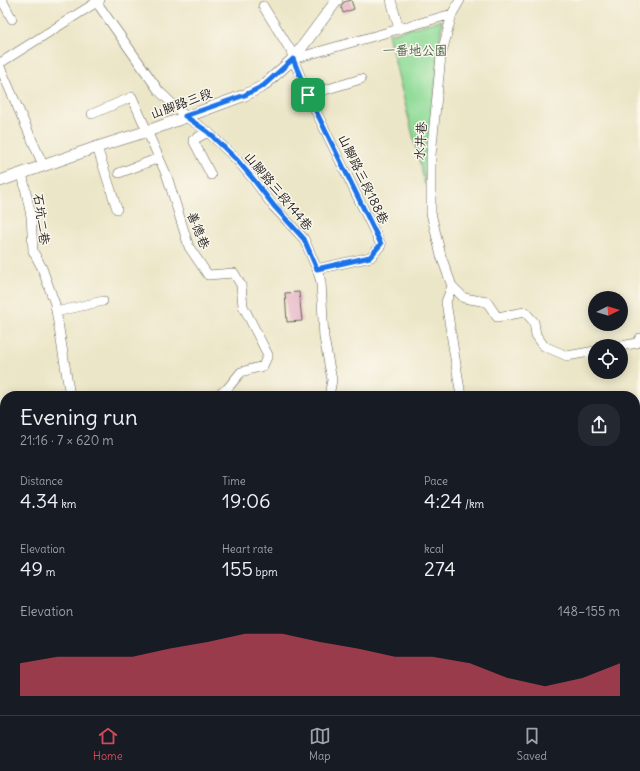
<!DOCTYPE html>
<html lang="en">
<head>
<meta charset="utf-8">
<style>
  :root { --surface:#171b24; --page:#242831; --text:#f1f3f6; --muted:#9ea1a6; --line:#363941; --accent:#d1495b }
  body { margin:0; font-family:Delius,"LXGW WenKai TC",sans-serif; background:var(--page); color:var(--text); height:100vh; display:flex; flex-direction:column; font-size:15px; white-space:nowrap }
  * { box-sizing:border-box; margin:0 }
  p { font-size:13px; color:var(--muted) }
  .icon { flex:none; width:22px; height:22px; fill:none; stroke:currentColor; stroke-width:2; stroke-linecap:round; stroke-linejoin:round }
  .map { position:relative; flex:1; overflow:hidden }
  .sheet { position:absolute; left:0px; top:391px; width:640px; height:324px; display:flex; flex-direction:column; background:var(--surface); border-radius:16px 16px 0 0; box-shadow:0 2px 10px #0003 }
  .sheet>* { flex:none }
  .needle { width:26px; rotate:85deg }
  .controls { position:absolute; left:588px; top:291px; display:grid; gap:8px }
  .controls a { display:grid; place-items:center; width:40px; height:40px; border-radius:50%; background:var(--surface); box-shadow:0 2px 10px #0003; font-size:20px }
  .pin { position:absolute; display:grid; place-items:center; width:34px; height:34px; color:#fff; margin:-17px; border-radius:8px; box-shadow:0 2px 6px #0006 }
  .round { display:grid; place-items:center; flex:none; width:42px; height:42px; border-radius:16px; background:var(--page) }
  .summary { display:flex; align-items:center; justify-content:space-between; height:68px; padding:0 20px }
  h1 { font-size:22px; font-weight:600; line-height:30px }
  .stats { display:grid; grid-template-columns:repeat(3,1fr); gap:6px; height:68px; padding:4px 20px }
  .stats div { display:grid; align-content:center }
  .stats b { font-size:20px; font-weight:600 }
  .stats small { font-size:11px; font-weight:400 }
  .stats p { font-size:11px }
  .chart { height:112px; padding:8px 20px }
  .chart p { display:flex; justify-content:space-between }
  .chart svg { width:100%; height:72px; margin-top:4px; fill:var(--accent); opacity:.7 }
  .tabs { display:flex; justify-content:space-around; align-items:center; height:56px; border-top:1px solid var(--line); background:var(--surface); font-size:11px; color:var(--muted) }
  .tabs a { display:grid; justify-items:center; gap:2px }
  .tabs .current { color:var(--accent) }
  .map>svg:first-child { display:block }
  .green { fill:#91dc99; stroke:#567c5a }
  .lines { fill:none; stroke-linecap:round; stroke-linejoin:round }
  .river { stroke:#6fbbe9; stroke-width:12 }
  .building { fill:#e4afc3 }
  .minor-casing { stroke:#656358; stroke-width:10 }
  .major-casing { stroke:#656358; stroke-width:12 }
  .minor { stroke:#fff; stroke-width:9 }
  .major { stroke:#fff; stroke-width:11 }
  .rail-casing { stroke:#1c1c1c; stroke-width:3.5 }
  .rail { stroke:#fbf7ec; stroke-width:2; stroke-dasharray:6; stroke-linecap:butt }
  .route-casing { stroke:#fff; stroke-width:8 }
  .route { stroke:#1a73e8; stroke-width:5 }
  .labels { text-anchor:middle; stroke-width:3; stroke-linejoin:round; paint-order:stroke }
  .park-label { font-size:13px; fill:#455f48; stroke:#fbf7ec }
  .street-label { font-size:13px; fill:#1c1c1c; stroke:#fbf7ec }
</style>
</head>
<body>
<div class="map">
<svg width="640" height="715" viewBox="0 0 640 715">
  <rect width="100%" height="100%" fill="#fbf7ec"/>
  <filter id="ink" filterUnits="userSpaceOnUse"><feTurbulence type="fractalNoise" baseFrequency=".025" numOctaves="2"/><feDisplacementMap in="SourceGraphic" scale="8" xChannelSelector="R" yChannelSelector="G"/><feConvolveMatrix kernelMatrix="1 2 1 2 8 2 1 2 1" color-interpolation-filters="sRGB"/></filter>
  <filter id="wash" filterUnits="userSpaceOnUse"><feTurbulence type="fractalNoise" baseFrequency=".012" numOctaves="4" result="noise"/><feDisplacementMap in="SourceGraphic" scale="16" xChannelSelector="R" yChannelSelector="G"/><feGaussianBlur stdDeviation="0.9" result="paint"/><feColorMatrix in="noise" values="0 0 0 0 0 0 0 0 0 0 0 0 0 0 0 0 0 1.4 0 .05"/><feComposite in="paint" operator="in"/></filter>
  <g filter="url(#wash)">
    <rect width="100%" height="100%" fill="#ece6c8"/>
    <!-- green -->
    <path class="green" d="M442,20L425,185L388,34Z"/>
    <g class="lines">
      <!-- river -->
      <path class="river" d="M0,545L5,551"/>
    </g>
    <g id="blocks">
      <!-- building -->
      <path class="building" d="M351,0L354,9L343,13L341,6L344,2Z
        M299,292L302,321L287,322L285,293Z"/>
    </g>
  </g>
  <g filter="url(#ink)">
    <use href="#blocks" fill-opacity="0" stroke="#656358" stroke-width="1"/>
    <g class="lines">
      <!-- minor casing -->
      <g class="minor-casing">
        <path id="minor" d="M2,0L12,19
          M95,0L159,91L185,116L208,132L237,160L254,180L273,206L304,239L317,269L321,282L324,338L332,380L329,396
          M391,0L399,29
          M460,0L452,14L441,56L431,155V213L441,256L452,286L464,298L487,302L497,317L525,312L534,322L536,335L544,346L567,356L595,351
          M263,6L291,51L293,59L308,95L381,245L371,257L317,269
          M293,59L452,14
          M0,63L100,0
          M0,67L43,165
          M308,95L361,79
          M92,114L132,97L167,176L189,247L208,275L234,273L241,285L243,306L268,355L263,366L241,372L227,389L215,396
          M208,132L193,140L211,175
          M97,147L117,209
          M22,173L31,216L33,251L42,268L55,304L70,396
          M119,173L159,158
          M452,286L446,302L461,396
          M56,312L103,301
          M621,346L637,343L640,338
          M0,436L5,433
          M0,494L5,506
          M0,557L3,562L5,563
          M635,707L640,708
          M75,710V715
          M224,710L225,715
          M335,710L336,715
          M485,710L487,715
          M617,710L619,715
          M89,715V710"/>
      </g>
      <!-- major casing -->
      <g class="major-casing">
        <path id="major" d="M0,181L97,147L148,131L245,95L263,86L293,59L337,0"/>
      </g>
      <!-- minor -->
      <use href="#minor" class="minor"/>
      <!-- major -->
      <use href="#major" class="major"/>
      <!-- rail casing -->
      <g class="rail-casing">
        <path id="rail" d="M0,696L5,697
          M0,704L5,705
          M34,710L61,715
          M77,710L104,715"/>
      </g>
      <!-- rail -->
      <use href="#rail" class="rail"/>
    </g>
  </g>
  <g class="lines" filter="url(#ink)">
    <!-- route casing -->
    <g class="route-casing">
      <path id="route" d="M293,59L308,95L381,244L370,257L317,269L304,239L274,206L254,180L237,160L208,132L185,116L245,95L263,86Z"/>
    </g>
    <!-- route -->
    <use href="#route" class="route"/>
  </g>
  <g class="labels">
    <!-- park labels -->
    <g class="park-label">
      <text x="415" y="55">一番地公園</text>
    </g>
    <!-- street labels -->
    <g class="street-label">
      <text transform="translate(181 103) rotate(-20)" y="5">山腳路三段</text>
      <text transform="translate(420 141) rotate(-86)" y="5">水井巷</text>
      <text transform="translate(364 179) rotate(64)" y="5">山腳路三段188巷</text>
      <text transform="translate(279 191) rotate(50)" y="5">山腳路三段144巷</text>
      <text transform="translate(42 219) rotate(82)" y="5">石坑二巷</text>
      <text transform="translate(199 230) rotate(68)" y="5">善德巷</text>
    </g>
  </g>
</svg>
<div class="controls">
<a><svg class="needle" viewBox="-14 -14 28 28"><path d="M0-13l5 13h-10z" fill="#e53935"/><path d="M0 13l5-13h-10z" fill="#9ea1a6"/></svg></a>
<a><svg class="icon" aria-label="locate" viewBox="0 0 24 24"><circle cx="12" cy="12" r="6"/><path d="M12 2v4M12 18v4M2 12h4M18 12h4"/></svg></a>
</div>
<div class="pin" style="left:308px;top:95px;background:#1e9e55"><svg class="icon" aria-label="arrive" viewBox="0 0 24 24"><path d="M6 21V4h12l-3 4 3 4H6"/></svg></div>
<section class="sheet">
<div class="summary"><div><h1>Evening run</h1><p>21:16 · 7 × 620 m</p></div><a class="round"><svg class="icon" aria-label="share" viewBox="0 0 24 24"><path d="M12 15V3M7 8l5-5 5 5M5 13v7h14v-7"/></svg></a></div>
<div class="stats">
<div><p>Distance</p><b>4.34<small> km</small></b></div>
<div><p>Time</p><b>19:06</b></div>
<div><p>Pace</p><b>4:24<small> /km</small></b></div>
</div>
<div class="stats">
<div><p>Elevation</p><b>49<small> m</small></b></div>
<div><p>Heart rate</p><b>155<small> bpm</small></b></div>
<div><p>kcal</p><b>274</b></div>
</div>
<div class="chart"><p><span>Elevation</span>148–155 m</p>
<svg viewBox="0 0 160 44" preserveAspectRatio="none"><path d="M0 44V24L10 20L20 20L30 20L40 15L50 11L60 6L70 6L80 11L90 15L100 20L110 20L120 24L130 33L140 38L150 33L160 24V44z"/></svg>
</div>
</section>
</div>
<nav class="tabs">
<a class="current"><svg class="icon" aria-label="home" viewBox="0 0 24 24"><path d="M3 11l9-7 9 7M6 9v11h12V9"/></svg>Home</a>
<a><svg class="icon" aria-label="map" viewBox="0 0 24 24"><path d="M3 6l6-2 6 2 6-2v14l-6 2-6-2-6 2zM9 4v14M15 6v14"/></svg>Map</a>
<a><svg class="icon" aria-label="saved" viewBox="0 0 24 24"><path d="M7 4h10v16l-5-4-5 4z"/></svg>Saved</a>
</nav>
</body>
</html>
